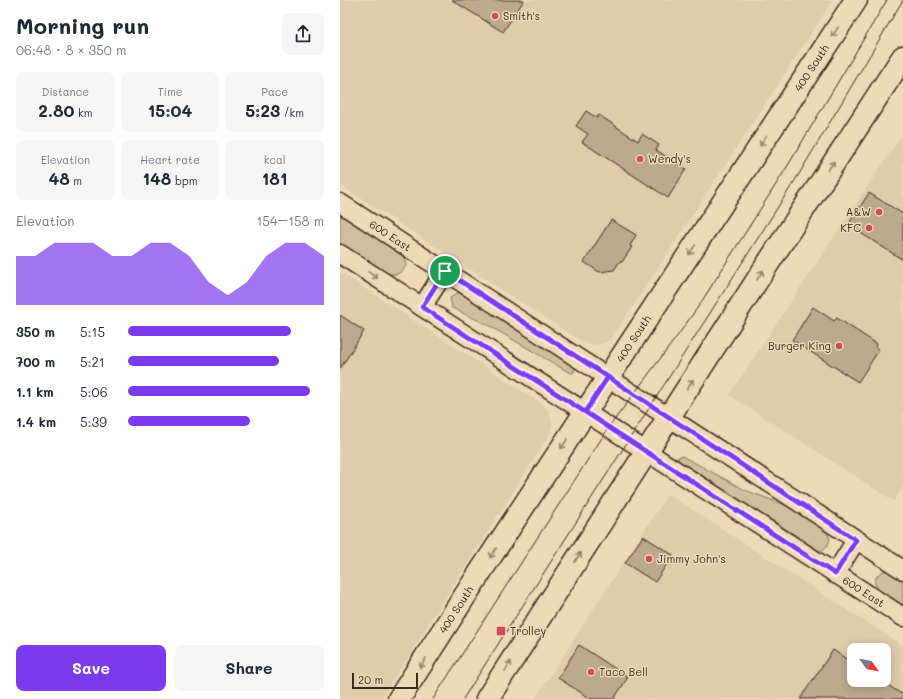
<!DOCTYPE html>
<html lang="en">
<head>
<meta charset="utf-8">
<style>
  :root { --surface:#fff; --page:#f6f6f7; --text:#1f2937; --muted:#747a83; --accent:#7c3aed }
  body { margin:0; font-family:Mali,sans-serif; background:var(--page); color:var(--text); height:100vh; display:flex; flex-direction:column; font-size:15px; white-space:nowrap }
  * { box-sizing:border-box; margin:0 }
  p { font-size:13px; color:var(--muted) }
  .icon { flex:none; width:22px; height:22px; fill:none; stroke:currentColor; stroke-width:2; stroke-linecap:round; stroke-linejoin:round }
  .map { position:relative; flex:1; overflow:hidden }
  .panel { display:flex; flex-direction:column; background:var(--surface); width:340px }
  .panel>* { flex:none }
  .needle { width:26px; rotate:123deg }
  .buttons { position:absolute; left:507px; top:643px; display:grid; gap:8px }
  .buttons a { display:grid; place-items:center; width:44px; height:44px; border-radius:8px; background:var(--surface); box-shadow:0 2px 10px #0003; font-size:20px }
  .scale { position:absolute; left:12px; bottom:10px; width:66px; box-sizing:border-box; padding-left:4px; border:2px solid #3b2a1e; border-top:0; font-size:11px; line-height:14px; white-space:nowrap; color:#3b2a1e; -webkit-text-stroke:3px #efdab8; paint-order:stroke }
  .pin { position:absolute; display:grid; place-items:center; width:34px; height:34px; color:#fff; margin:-17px; border:2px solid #fff; border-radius:50%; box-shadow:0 1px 4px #0007 }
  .round { display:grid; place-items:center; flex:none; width:42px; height:42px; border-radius:8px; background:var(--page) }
  .head { display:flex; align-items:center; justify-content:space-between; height:68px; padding:0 16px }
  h1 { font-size:22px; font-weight:800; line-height:30px }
  .metrics { display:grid; grid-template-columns:repeat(3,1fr); gap:6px; height:68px; padding:4px 16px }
  .metrics div { display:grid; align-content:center; border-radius:8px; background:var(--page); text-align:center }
  .metrics b { font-size:17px; font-weight:800 }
  .metrics small { font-size:11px; font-weight:400 }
  .metrics p { font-size:11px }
  .chart { height:112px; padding:8px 16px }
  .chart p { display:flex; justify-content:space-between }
  .chart svg { width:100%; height:72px; margin-top:4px; fill:var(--accent); opacity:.7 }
  .primary-button { display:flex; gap:8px; margin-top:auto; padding:8px 16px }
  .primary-button a { flex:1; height:46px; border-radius:8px; background:var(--accent); color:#fff; font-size:16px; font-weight:800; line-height:46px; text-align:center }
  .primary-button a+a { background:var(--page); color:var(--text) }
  ul { padding:0 16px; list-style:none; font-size:13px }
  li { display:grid; grid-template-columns:64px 48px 1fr; align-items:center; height:30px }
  li i { height:10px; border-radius:5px; background:var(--accent) }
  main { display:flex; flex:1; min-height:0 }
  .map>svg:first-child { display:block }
  .built { fill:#e0cbab; fill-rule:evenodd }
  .green { fill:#d1be9f; stroke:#86745e }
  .building { fill:#bda98d; stroke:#3b2a1e }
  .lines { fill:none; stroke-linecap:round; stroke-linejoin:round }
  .street-casing { stroke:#3b2a1e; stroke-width:21 }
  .primary-casing { stroke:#3b2a1e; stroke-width:25 }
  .street { stroke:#efdab8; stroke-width:18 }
  .primary { stroke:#efdab8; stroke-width:22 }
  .tram { stroke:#3b2a1e; stroke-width:1 }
  .oneway { stroke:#95826b }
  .route-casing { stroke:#fff; stroke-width:8 }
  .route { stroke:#7c3aed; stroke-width:5 }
  .poi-dot { fill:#d1495b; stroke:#efdab8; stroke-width:1.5 }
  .labels { text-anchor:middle; stroke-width:3; stroke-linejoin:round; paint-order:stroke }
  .poi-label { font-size:11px; fill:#3b2a1e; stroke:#efdab8; text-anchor:start }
  .street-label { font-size:11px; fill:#3b2a1e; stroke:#efdab8 }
</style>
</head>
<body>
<main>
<section class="panel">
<div class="head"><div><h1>Morning run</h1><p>06:48 · 8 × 350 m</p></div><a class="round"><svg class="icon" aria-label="share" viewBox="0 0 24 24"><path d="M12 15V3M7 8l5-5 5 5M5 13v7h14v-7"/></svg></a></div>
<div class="metrics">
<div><p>Distance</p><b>2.80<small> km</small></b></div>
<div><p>Time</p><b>15:04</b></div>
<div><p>Pace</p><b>5:23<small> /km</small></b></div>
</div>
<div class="metrics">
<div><p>Elevation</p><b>48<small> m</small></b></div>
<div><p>Heart rate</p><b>148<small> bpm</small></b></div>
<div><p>kcal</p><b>181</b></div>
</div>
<div class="chart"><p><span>Elevation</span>154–158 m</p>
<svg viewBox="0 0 160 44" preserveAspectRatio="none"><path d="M0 44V14L10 14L20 6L30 6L40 6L50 14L60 14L70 6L80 6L90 14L100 30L110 38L120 30L130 14L140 6L150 6L160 14V44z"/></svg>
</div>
<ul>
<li><b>350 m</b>5:15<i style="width:83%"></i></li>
<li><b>700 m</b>5:21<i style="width:77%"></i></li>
<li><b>1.1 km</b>5:06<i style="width:93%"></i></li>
<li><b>1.4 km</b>5:39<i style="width:62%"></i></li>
</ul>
<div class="primary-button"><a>Save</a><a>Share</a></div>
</section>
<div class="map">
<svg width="563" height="699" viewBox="0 0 563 699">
  <rect width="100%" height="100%" fill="#efdab8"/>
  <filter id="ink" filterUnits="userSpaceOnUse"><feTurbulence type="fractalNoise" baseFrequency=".025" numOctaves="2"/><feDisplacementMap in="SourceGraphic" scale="8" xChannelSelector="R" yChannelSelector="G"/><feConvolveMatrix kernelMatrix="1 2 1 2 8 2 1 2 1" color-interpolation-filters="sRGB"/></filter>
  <g filter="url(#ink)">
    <!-- built -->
    <path class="built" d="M0,0H493L278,329L269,340L258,345L251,344L241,341L0,185Z
      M563,133V487L554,501L389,395Z
      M0,272L202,404L209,412L212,423L210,433L206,440L41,699H0Z
      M328,494L563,646V699H195ZM514,650H544V680H514Z"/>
    <!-- green -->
    <path class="green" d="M0,214L62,255L65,258L66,266C60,274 57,276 47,273L0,243Z
      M117,293H122L235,366L234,372L232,373L225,370L146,324L112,308L110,298Z
      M342,456L405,490L450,507L487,532L490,539C488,546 485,550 477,552L340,462L338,460V457Z
      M544,571H551L563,579V607C552,599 519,584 544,571Z"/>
    <!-- building -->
    <path class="building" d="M112,0H184L163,32Z
      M246,111L257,118L259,115L298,141L302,134L319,145L316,150L346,169L328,198L242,142L248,134L236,126Z
      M529,193L563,214V260L508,225Z
      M271,220L296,235L290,246L292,247L282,262L280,261L274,270L259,272L244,262Z
      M473,307L494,321L497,318L537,344L535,347L539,350L518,382L452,340Z
      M0,315L24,331L0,369Z
      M303,536L333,555L315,582L285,563Z
      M239,645L288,677L274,699H251L218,678Z
      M493,650L514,664V680H540L563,695V699H460Z"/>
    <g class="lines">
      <!-- street casing -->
      <g class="street-casing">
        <g id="street">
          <path id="s1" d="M0,203L563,570"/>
          <path id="s2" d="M0,254L563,617"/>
          <path d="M82,307L105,271"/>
          <path d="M495,574L516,540"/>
        </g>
      </g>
      <!-- primary casing -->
      <g class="primary-casing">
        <g id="primary">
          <path id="s3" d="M59,699L139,574L516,0"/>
          <path d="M147,699L427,265L563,57"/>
        </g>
      </g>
      <!-- street -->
      <use href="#street" class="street"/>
      <!-- primary -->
      <use href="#primary" class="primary"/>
      <!-- tram -->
      <path class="tram" d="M93,699L269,427L338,335L360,304L447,167L547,0
        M123,699L459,174L563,0"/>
    </g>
    <!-- one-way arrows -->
    <defs><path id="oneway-shaft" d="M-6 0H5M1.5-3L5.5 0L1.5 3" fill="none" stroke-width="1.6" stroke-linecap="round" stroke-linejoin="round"/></defs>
    <g class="oneway">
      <use href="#oneway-shaft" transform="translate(495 32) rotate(124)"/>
      <use href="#oneway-shaft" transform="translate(423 141) rotate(122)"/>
      <use href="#oneway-shaft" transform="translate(491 166) rotate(-57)"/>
      <use href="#oneway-shaft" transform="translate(352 250) rotate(123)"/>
      <use href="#oneway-shaft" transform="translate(33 275) rotate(33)"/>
      <use href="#oneway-shaft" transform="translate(420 275) rotate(-57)"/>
      <use href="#oneway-shaft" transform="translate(350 384) rotate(-57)"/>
      <use href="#oneway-shaft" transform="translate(224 444) rotate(123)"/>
      <use href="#oneway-shaft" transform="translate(153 553) rotate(123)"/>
      <use href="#oneway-shaft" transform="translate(238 557) rotate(-57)"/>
      <use href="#oneway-shaft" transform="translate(83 663) rotate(122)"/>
      <use href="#oneway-shaft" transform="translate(168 666) rotate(-58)"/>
    </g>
  </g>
  <g class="lines" filter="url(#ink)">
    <!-- route casing -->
    <g class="route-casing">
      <path id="route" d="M105,271L268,377L245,412L495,574L516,540L268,377L245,412L82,307L105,271"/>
    </g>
    <!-- route -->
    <use href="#route" class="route"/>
  </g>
  <!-- markers -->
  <g class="poi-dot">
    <circle cx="155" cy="16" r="4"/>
    <circle cx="300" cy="159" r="4"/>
    <circle cx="539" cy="212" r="4"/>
    <circle cx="529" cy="228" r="4"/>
    <circle cx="499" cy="346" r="4"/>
    <circle cx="309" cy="559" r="4"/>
    <rect x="156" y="626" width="10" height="10" rx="2"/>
    <circle cx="251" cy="672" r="4"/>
  </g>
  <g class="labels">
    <!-- poi labels -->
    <g class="poi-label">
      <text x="163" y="20">Smith's</text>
      <text x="308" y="163">Wendy's</text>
      <text x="531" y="216" text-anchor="end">A&amp;W</text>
      <text x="521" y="232" text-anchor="end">KFC</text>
      <text x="491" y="350" text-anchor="end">Burger King</text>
      <text x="317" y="563">Jimmy John's</text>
      <text x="170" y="635">Trolley</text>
      <text x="259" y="676">Taco Bell</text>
    </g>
    <!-- street labels -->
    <g class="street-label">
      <text dy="4" stroke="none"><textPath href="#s3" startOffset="754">400 South</textPath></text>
      <text dy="4" stroke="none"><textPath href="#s1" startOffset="60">600 East</textPath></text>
      <text dy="4" stroke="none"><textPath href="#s3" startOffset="430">400 South</textPath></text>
      <text dy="4" stroke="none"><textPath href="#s2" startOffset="623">600 East</textPath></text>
      <text dy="4" stroke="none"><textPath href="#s3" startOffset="106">400 South</textPath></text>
    </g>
  </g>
</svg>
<div class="buttons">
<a><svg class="needle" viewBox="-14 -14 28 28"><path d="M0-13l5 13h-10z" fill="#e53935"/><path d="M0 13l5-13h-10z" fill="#747a83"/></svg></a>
</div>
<div class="scale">20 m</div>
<div class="pin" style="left:105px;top:271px;background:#1e9e55"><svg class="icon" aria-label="arrive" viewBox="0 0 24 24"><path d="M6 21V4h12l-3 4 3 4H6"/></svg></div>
</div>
</main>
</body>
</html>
